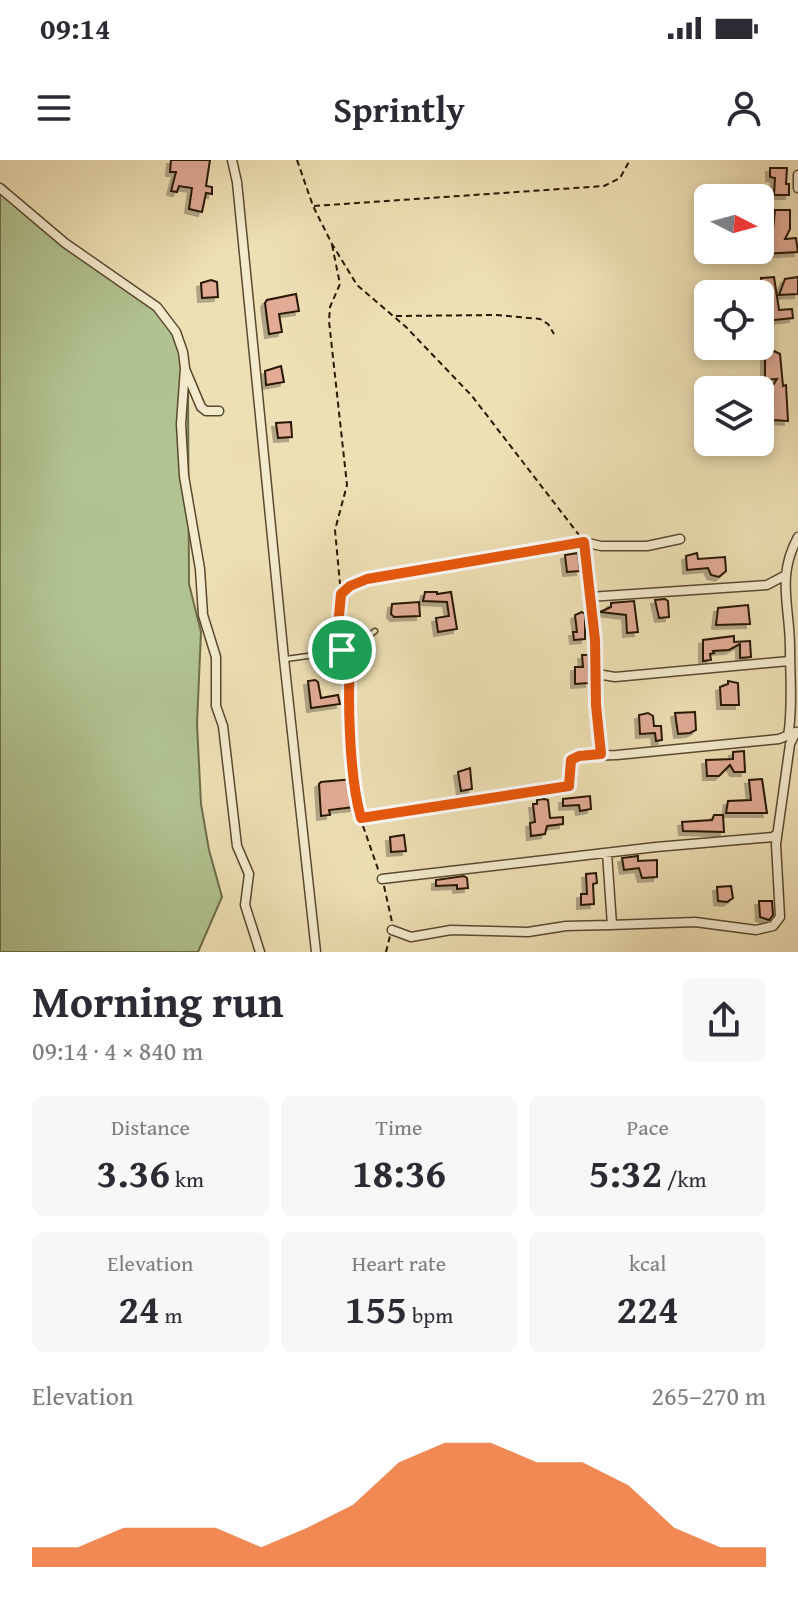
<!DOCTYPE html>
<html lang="en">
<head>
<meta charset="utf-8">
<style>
  :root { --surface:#fff; --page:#f7f7f7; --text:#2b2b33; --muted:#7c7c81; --accent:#ea580c }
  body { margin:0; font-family:"Gentium Book Plus",serif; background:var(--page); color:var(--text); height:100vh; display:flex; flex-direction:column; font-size:30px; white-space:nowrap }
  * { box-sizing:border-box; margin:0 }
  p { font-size:26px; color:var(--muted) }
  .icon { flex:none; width:44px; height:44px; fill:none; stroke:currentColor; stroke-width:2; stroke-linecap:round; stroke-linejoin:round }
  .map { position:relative; height:792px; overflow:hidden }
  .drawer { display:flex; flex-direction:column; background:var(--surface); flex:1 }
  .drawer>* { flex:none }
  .needle { width:52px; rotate:96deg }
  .buttons { position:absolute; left:694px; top:24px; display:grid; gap:16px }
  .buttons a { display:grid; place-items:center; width:80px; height:80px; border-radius:12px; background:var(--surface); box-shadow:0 4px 12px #0003; font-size:40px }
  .pin { position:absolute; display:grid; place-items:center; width:68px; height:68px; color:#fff; margin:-34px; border:4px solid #fff; border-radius:50%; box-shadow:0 2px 8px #0007 }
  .round { display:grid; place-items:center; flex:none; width:84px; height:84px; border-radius:12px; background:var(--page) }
  .headline { display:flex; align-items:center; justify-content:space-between; height:136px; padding:0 32px }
  h1 { font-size:44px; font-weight:700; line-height:60px }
  .stats { display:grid; grid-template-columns:repeat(3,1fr); gap:12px; height:136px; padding:8px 32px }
  .stats div { display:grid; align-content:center; border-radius:12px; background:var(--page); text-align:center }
  .stats b { font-size:40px; font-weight:700 }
  .stats small { font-size:22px; font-weight:400 }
  .stats p { font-size:22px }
  .chart { height:224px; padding:16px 32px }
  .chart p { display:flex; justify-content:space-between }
  .chart svg { width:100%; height:144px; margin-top:8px; fill:var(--accent); opacity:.7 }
  .status { display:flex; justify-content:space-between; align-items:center; height:56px; padding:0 40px; background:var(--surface); direction:ltr }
  .status svg { height:22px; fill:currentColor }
  header { display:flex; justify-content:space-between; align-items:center; height:104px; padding:0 32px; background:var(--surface); font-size:36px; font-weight:700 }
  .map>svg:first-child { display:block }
  .green { fill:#b2c392; stroke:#6d6d4a; stroke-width:2 }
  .building { fill:#e1ab95; stroke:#281702; stroke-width:2; filter:url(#shadow) }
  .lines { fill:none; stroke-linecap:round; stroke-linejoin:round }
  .service-casing { stroke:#5a492f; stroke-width:7 }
  .minor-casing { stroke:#5a492f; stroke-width:11 }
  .path { stroke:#281702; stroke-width:2; stroke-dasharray:6 4; stroke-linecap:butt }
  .service { stroke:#f4ebcf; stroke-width:4 }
  .minor { stroke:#f4ebcf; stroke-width:8 }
  .route-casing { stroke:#fff; stroke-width:16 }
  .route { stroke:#ea580c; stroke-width:10 }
</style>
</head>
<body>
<div class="status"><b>09:14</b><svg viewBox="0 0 49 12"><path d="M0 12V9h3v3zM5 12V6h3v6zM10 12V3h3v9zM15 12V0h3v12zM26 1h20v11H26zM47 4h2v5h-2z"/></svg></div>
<header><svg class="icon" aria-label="menu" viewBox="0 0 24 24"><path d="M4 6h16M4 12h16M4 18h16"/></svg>Sprintly<svg class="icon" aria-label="person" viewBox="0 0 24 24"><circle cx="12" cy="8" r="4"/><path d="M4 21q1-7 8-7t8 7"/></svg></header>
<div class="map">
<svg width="798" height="792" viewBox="0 0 798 792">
  <defs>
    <filter id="shadow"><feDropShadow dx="-4" dy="4" stdDeviation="0" flood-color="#0004"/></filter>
  </defs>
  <rect width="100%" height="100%" fill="#eee0b5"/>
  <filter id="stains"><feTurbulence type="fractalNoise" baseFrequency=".0025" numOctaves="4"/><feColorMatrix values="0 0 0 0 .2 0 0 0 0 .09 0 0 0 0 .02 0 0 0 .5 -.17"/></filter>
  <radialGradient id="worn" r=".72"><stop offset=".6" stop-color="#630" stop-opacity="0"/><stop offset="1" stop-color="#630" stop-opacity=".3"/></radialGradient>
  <!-- green -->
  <path class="green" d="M0,30L154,145C175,173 184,192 188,228L189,424L201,472L197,564L201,644L209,690L222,737L198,792H0Z"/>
  <!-- building -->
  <path class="building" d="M171,0H210L206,26L212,27V34L206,33L202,52L189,49L192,28L179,26L177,32L171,31L176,12H170Z
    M770,8H787L786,24H789V35H774L775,18L770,17Z
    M775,50H790V69L785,79L796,78L798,92L760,94V79L772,80Z
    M774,117L779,150L792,149L793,158L765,161L761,118Z
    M798,117V134L779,135L785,119Z
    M211,120L217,122L218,137L202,138L201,123Z
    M296,134L299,151L279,154L282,172L269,174L265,143L267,140Z
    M774,191L780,194L783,226L786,225L788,261L773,260L770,230L777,219L765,220V194Z
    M281,206L284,222L266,225L265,211Z
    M291,262L292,277L278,278L276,263Z
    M578,393L580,411L567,412L565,395Z
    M697,393L698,399L725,397L726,411L719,417L711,415L708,408L687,410L686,396Z
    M425,432H437V434L451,432L457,469L438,472L436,458L449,456L447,442L423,441Z
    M665,439L668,441L669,457L659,458L655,440Z
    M634,441L638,472L627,473L626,455L600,452L611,447V443Z
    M419,442L420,456L394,457L391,454L392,444Z
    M748,445L750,464L716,465L718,448Z
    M582,452L585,454V479L574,480L573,472H577L575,455Z
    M734,476V482L750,481L751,497L740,498V484L729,490L713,491L714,493L710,494L711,500L703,501V480Z
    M582,495H588L589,523L575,524V507H583Z
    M315,520L318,522L321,538L338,535L340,544L311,548L308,521Z
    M728,521L738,523L739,545H721L720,527L728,524Z
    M695,552L696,570L690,573L678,574L675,553Z
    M648,553L653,556L654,566H661L662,580L656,581L655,573L640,574L639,555Z
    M744,591L745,612H734L730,605L719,616H707L706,600L733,599V592Z
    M470,608L472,629L461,631L458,612Z
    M353,619L354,647L329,650L330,655L321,656L319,624L321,622Z
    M762,619L767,653H726L728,641L751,640L749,620Z
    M590,636L591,649L580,651L579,645L563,646V639Z
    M544,639L548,640L550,658L563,657V664L547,666L545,674L531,676L530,663L535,662L533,644H537V640Z
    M714,655H723L724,672L683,671L682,662L712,660Z
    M404,675L406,691L391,692L390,677Z
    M638,696V701L657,700V717L642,718L639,708L624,710L622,698Z
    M596,713L597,723L593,724L594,744L581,745V734H587L586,714Z
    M464,716L467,718L468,728L457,729V725L436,726V720Z
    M731,726L733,738L727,742L718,741L717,727Z
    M759,741H772L773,755L769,760L760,757Z"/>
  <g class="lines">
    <!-- service casing -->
    <g class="service-casing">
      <path id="service" d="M286,499L351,490L375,471"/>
    </g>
    <!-- minor casing -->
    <g class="minor-casing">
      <path id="minor" d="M232,0L237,22L284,499L316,792
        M798,15V28
        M0,28L65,83L157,147L176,172L183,192L185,208L181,264L184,316L200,409L203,455L216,497V546L223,566L237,686L249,714L245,745L260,792
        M185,209L201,247L206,251H219
        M584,382L595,480L596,545L601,594
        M341,434L350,426L367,419L584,382L601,386H647L680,379
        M589,437L767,425L784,416
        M597,514L615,517L789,501
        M788,576C793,548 790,517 790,488C790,446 776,417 798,377
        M361,658L569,626V603L579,596L617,595L779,579L796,572
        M607,693L612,765
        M382,719L656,687L773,677L777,674
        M392,770L411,777L451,770L528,772L566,766L610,765L695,762L756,770L773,766L780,757L776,684L790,584L796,572"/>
    </g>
    <!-- path -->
    <path class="path" d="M297,0L313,46L332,84L357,125L406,167L472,236L579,375
      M314,46L604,26L620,18L630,0
      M332,85L340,124L330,147L329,161L347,325L335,370L340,424
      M396,156L497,155L540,159L548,164L554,174
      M340,443L341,484
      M350,495L351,580L359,652
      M363,666L379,712
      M384,726L392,762
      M386,792L390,776"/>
    <!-- service -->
    <use href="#service" class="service"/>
    <!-- minor -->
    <use href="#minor" class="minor"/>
  </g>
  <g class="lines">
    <!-- route casing -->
    <g class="route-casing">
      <path id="route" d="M584,382L595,480L596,545L601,594L579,596L571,600L569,626L361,658C349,616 347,534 351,490H342L339,456L341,434L350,426L367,419Z"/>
    </g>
    <!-- route -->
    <use href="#route" class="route"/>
  </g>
  <rect width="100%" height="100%" filter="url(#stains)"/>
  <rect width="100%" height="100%" fill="url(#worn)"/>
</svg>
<div class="buttons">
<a><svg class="needle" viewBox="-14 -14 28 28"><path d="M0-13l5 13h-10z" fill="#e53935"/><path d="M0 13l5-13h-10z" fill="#7c7c81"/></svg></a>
<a><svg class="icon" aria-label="locate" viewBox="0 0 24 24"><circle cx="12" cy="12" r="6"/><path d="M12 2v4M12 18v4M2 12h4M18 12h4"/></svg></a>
<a><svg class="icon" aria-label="layers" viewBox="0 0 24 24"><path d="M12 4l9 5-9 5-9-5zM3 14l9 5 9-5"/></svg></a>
</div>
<div class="pin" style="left:342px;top:490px;background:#1e9e55"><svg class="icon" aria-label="arrive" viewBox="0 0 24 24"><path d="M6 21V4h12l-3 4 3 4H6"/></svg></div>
</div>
<section class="drawer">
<div class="headline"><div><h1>Morning run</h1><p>09:14 · 4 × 840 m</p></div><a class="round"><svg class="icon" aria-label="share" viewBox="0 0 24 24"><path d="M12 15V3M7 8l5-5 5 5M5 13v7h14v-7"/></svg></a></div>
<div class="stats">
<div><p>Distance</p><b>3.36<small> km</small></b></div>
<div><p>Time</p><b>18:36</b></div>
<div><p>Pace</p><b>5:32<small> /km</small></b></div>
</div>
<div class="stats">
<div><p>Elevation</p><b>24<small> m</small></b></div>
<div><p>Heart rate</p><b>155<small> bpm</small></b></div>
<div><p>kcal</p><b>224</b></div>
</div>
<div class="chart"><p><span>Elevation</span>265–270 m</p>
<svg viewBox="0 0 160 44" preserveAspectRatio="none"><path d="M0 44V38L10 38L20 32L30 32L40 32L50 38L60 32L70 25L80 12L90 6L100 6L110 12L120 12L130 19L140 32L150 38L160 38V44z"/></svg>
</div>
</section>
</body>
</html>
